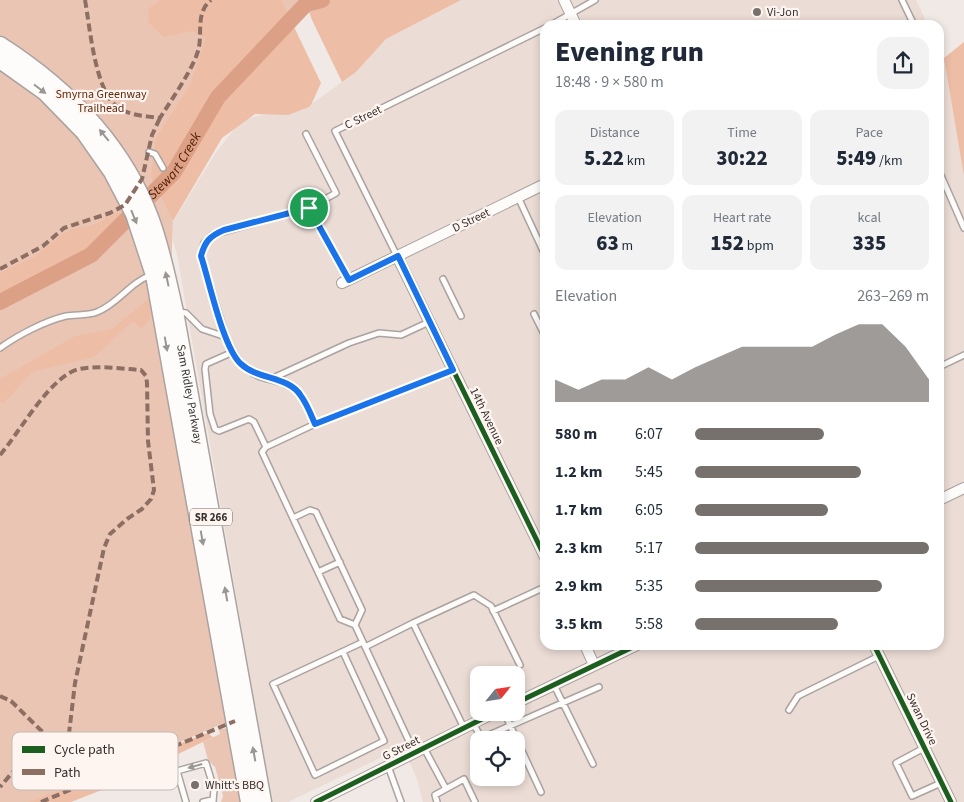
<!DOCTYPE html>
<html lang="en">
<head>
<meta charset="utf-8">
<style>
  :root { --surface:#fff; --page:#f2f2f3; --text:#1f2937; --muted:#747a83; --accent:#77716e }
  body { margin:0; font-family:"Source Sans 3",sans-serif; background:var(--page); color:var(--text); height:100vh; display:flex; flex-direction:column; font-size:19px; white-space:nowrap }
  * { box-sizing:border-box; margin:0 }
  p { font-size:16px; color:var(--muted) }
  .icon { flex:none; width:28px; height:28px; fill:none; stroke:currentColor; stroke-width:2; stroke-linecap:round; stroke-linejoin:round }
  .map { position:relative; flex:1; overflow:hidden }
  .drawer { position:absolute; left:540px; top:20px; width:404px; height:630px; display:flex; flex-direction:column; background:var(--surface); border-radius:15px; box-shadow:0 2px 8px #0003 }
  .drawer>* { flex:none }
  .needle { width:32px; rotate:60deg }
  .buttons { position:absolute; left:470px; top:666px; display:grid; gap:10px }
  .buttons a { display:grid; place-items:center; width:55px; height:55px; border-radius:10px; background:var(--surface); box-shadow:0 2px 8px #0003; font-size:25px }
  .pin { position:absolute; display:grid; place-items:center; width:42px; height:42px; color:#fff; margin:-21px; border:2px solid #fff; border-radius:50%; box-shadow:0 1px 5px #0007 }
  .round { display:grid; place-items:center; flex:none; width:52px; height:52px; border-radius:15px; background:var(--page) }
  .overview { display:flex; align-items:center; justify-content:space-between; height:85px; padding:0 15px }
  h1 { font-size:28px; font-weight:800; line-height:38px }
  .metrics { display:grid; grid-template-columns:repeat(3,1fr); gap:8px; height:85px; padding:5px 15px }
  .metrics div { display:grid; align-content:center; border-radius:12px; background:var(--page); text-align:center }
  .metrics b { font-size:21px; font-weight:800 }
  .metrics small { font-size:14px; font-weight:400 }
  .metrics p { font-size:14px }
  .chart { height:140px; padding:10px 15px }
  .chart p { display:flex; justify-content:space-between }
  .chart svg { width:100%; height:90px; margin-top:5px; fill:var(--accent); opacity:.7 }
  ul { padding:0 15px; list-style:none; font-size:16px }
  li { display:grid; grid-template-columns:80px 60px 1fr; align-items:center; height:38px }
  li i { height:12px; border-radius:6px; background:var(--accent) }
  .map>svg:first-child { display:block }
  .built { fill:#ebdcd5; fill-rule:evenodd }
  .green { fill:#ebc5b4 }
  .forest { fill:#eebda6 }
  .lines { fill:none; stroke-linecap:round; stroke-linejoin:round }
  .river { stroke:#dba085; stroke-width:16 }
  .lane-casing { stroke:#aaa3a0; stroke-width:8 }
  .street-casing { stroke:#aaa3a0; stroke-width:12 }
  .primary-casing { stroke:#aaa3a0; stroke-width:19 }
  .lane { stroke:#fdfcfb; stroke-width:5 }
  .street { stroke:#fdfcfb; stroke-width:10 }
  .primary { stroke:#fdfcfb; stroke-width:16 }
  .quiet { stroke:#8d6e63; stroke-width:4; stroke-dasharray:8 4; stroke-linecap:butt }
  .cycleway-casing { stroke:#fef5f1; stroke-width:8 }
  .cycleway { stroke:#1b5e20; stroke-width:5 }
  .oneway { fill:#9a9694 }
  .route-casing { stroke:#fff; stroke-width:10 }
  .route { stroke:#1a73e8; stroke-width:6 }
  .poi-dot { fill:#77716e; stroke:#fef5f1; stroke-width:2 }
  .labels { text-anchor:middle; stroke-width:4.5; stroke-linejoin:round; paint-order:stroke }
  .shield { fill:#fef5f1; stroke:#726c68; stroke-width:1 }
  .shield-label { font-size:11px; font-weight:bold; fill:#36312e }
  .poi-label { font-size:12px; fill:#36312e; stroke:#fef5f1; text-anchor:start }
  .park-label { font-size:12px; fill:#5f2a0f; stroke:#fef5f1 }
  .street-label { font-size:12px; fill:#36312e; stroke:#fef5f1 }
  .water-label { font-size:14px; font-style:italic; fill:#501d01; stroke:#fef5f1 }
  .key { fill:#fef5f1; stroke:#c2bab6; stroke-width:1 }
  .key-label { font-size:14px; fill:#36312e }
</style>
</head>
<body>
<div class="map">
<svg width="964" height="802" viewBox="0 0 964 802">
  <rect width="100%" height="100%" fill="#f1e9e5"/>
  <!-- built -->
  <path class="built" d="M461,0H916L928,25H545V645H939V47L945,60L964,175V802H423L417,779L403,747L288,802H272L177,254L169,228L215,154L241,120L313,103L356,72L386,39ZM479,675H516V712H479ZM479,740H516V778H479Z"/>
  <!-- green -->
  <path class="green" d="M0,0H320L306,4L174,173L170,321L231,720L41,802H0Z
    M231,728L244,802H221L223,796L215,767L208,760L203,742L220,734L219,729Z"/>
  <!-- forest -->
  <path class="forest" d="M160,0H281L321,83L312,103L309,107L288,115L255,114L222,138L173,221L151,176L156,138L190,85L206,38L192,31L164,37L149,23L148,9Z
    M305,0H461L386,39L356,72L342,82L312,20Z
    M964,42V176L944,58Z
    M125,209L129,217L91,255L0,302V273L34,257L62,234L75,228L93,225Z
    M149,298L151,319L141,329L133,321L94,357L32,372L4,403L0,402V379L75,336L112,329Z
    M207,733L213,737L172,757L166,765L71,802H29Z"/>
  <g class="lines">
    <!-- river -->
    <path class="river" id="s1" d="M0,302L91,255L174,172L218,97L306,4L322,0"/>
    <!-- lane casing -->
    <g class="lane-casing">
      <path id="lane" d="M902,0L914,25
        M551,25L595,0
        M306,134L336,193L309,208
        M149,152L155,154L163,168
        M939,171L964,228
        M518,197L545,255
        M397,256L335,131L545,28
        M443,279L461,316
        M179,312L186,313L202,329L226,337C234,355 243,372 264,378C277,381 289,383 299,393C306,400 310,414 315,424L266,447L262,452L340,619L355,625L414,752
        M534,314L545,336
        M226,337L201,256L204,243L212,235L309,208L349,280
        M0,348C18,335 45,321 66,316C76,314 87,316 97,312C118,304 129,283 151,275
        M233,352L206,364L205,369L210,414L215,429L219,431L249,419L254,422L266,447
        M939,367L964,355
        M271,379L349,343L379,333L401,335L429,322
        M315,424L453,370
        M293,518L310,510L316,512L362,610L355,625
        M318,572L340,562
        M493,611L545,587
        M365,647L413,623
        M343,652L384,741L315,775L273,684L363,642
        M554,685L593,764
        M789,710L798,696L879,656
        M504,712L541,792
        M473,724L482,738L599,687
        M464,728L413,623L474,595L491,606L520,665
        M424,748L446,789
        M924,748L896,763L912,796L941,783
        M388,766L401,802
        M186,802L177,771L206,763L214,789L213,802
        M203,802L212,800
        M437,802L435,795L464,779L475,802"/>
    </g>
    <!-- street casing -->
    <g class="street-casing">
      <path id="street" d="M564,0L576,25
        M397,256L545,557
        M342,283L545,184
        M939,500L964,488
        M585,645L594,665
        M874,645L951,802
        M516,703L637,645
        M316,802L496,712"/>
    </g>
    <!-- primary casing -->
    <g class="primary-casing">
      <g id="primary">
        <path id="s2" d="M0,45C67,88 123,144 151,220C162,250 168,281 175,312L263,802"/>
        <path d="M0,60L45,92L84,132L112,172L134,214L154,275L249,802"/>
      </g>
    </g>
    <!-- lane -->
    <use href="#lane" class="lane"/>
    <!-- street -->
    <use href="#street" class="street"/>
    <!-- primary -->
    <use href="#primary" class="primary"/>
    <!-- quiet -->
    <path class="quiet" d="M85,0C90,27 95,94 119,108C131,116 146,116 160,118C171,100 195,67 199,47C202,31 196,12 211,0
      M0,269L43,246L64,228L110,213L125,205L142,179L152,135L160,118
      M0,455C19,433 51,375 79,369C99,365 121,369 141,370L146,376L147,383L148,441L154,490L151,499L142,509L127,519L110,534L104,548L75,683L66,759L60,766L17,767L0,787
      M0,696L11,701L66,755
      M41,802L235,721"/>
    <!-- cycleway casing -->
    <g class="cycleway-casing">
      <path id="cycleway" d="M397,256L545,557
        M874,645L951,802
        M516,703L637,645
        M316,802L496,712"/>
    </g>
    <!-- cycleway -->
    <use href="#cycleway" class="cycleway"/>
  </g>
  <!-- one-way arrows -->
  <defs><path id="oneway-solid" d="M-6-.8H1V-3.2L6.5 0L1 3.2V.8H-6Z" transform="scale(1.25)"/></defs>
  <g class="oneway">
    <use href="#oneway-solid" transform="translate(40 89) rotate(37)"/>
    <use href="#oneway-solid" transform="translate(104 135) rotate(-129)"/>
    <use href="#oneway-solid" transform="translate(134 217) rotate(68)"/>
    <use href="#oneway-solid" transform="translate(167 279) rotate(-102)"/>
    <use href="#oneway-solid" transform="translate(166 344) rotate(80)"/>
    <use href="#oneway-solid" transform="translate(202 538) rotate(80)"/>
    <use href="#oneway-solid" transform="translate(226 594) rotate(-100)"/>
    <use href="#oneway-solid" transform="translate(254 754) rotate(-100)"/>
    <use href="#oneway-solid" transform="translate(195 766) rotate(164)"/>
  </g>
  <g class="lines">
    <!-- route casing -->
    <g class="route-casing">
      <path id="route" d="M309,208L349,280L398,256L453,370L315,424C311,415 307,404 301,396C289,376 258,380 241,364C223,348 209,280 201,256C205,241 210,236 224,230Z"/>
    </g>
    <!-- route -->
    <use href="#route" class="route"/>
  </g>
  <!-- markers -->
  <g class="poi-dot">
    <circle cx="757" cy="12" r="5"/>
    <circle cx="195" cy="785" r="5"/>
  </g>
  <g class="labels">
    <!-- shield labels -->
    <rect class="shield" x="190" y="508.5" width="42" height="17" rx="4"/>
    <g class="shield-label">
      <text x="211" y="521">SR 266</text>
    </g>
    <!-- poi labels -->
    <g class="poi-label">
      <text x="767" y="16">Vi-Jon</text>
      <text x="205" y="789">Whitt's BBQ</text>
    </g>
    <!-- park labels -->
    <g class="park-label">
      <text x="101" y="98">Smyrna Greenway<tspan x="101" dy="14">Trailhead</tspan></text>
    </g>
    <!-- street labels -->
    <g class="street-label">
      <text transform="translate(363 117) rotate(-26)" y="4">C Street</text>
      <text transform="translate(471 220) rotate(-26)" y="4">D Street</text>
      <text dy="4" stroke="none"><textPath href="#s2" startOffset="414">Sam Ridley Parkway</textPath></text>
      <text transform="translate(487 416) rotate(64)" y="4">14th Avenue</text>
      <text transform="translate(922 719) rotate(64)" y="4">Swan Drive</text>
      <text transform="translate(401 748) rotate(-27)" y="4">G Street</text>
    </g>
    <!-- water labels -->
    <g class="water-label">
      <text dy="5" stroke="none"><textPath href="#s1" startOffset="225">Stewart Creek</textPath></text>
    </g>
  </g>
  <!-- legend -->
  <rect x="12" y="732" width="166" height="58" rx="8" class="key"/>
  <rect x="22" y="746" width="23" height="7" fill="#1b5e20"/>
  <rect x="22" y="769" width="23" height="6" fill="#8d6e63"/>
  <g class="key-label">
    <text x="54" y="754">Cycle path</text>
    <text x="54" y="777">Path</text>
  </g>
</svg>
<div class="buttons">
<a><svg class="needle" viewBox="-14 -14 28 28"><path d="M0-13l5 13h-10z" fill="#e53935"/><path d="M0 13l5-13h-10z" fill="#747a83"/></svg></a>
<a><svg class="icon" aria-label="locate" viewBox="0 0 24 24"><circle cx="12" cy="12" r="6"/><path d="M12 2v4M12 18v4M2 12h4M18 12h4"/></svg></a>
</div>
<div class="pin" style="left:309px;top:208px;background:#1e9e55"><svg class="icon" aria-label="arrive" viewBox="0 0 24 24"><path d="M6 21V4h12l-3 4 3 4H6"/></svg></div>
<section class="drawer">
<div class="overview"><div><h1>Evening run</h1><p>18:48 · 9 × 580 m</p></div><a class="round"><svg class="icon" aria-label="share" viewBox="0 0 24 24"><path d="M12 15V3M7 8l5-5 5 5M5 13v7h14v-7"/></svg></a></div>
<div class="metrics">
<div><p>Distance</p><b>5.22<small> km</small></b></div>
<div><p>Time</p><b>30:22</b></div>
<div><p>Pace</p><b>5:49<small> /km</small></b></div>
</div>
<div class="metrics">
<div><p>Elevation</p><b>63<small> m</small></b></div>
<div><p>Heart rate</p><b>152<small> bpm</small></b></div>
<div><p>kcal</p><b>335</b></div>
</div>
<div class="chart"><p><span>Elevation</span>263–269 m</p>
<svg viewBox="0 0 160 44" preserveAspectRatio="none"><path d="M0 44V33L10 38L20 33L30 33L40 27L50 33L60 27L70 22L80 17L90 17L100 17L110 17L120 11L130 6L140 6L150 17L160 33V44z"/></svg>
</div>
<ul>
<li><b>580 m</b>6:07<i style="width:55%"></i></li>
<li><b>1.2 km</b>5:45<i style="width:71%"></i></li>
<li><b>1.7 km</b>6:05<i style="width:57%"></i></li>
<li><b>2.3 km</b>5:17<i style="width:100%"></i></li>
<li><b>2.9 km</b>5:35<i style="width:80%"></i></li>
<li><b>3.5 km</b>5:58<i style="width:61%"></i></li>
</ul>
</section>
</div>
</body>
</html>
